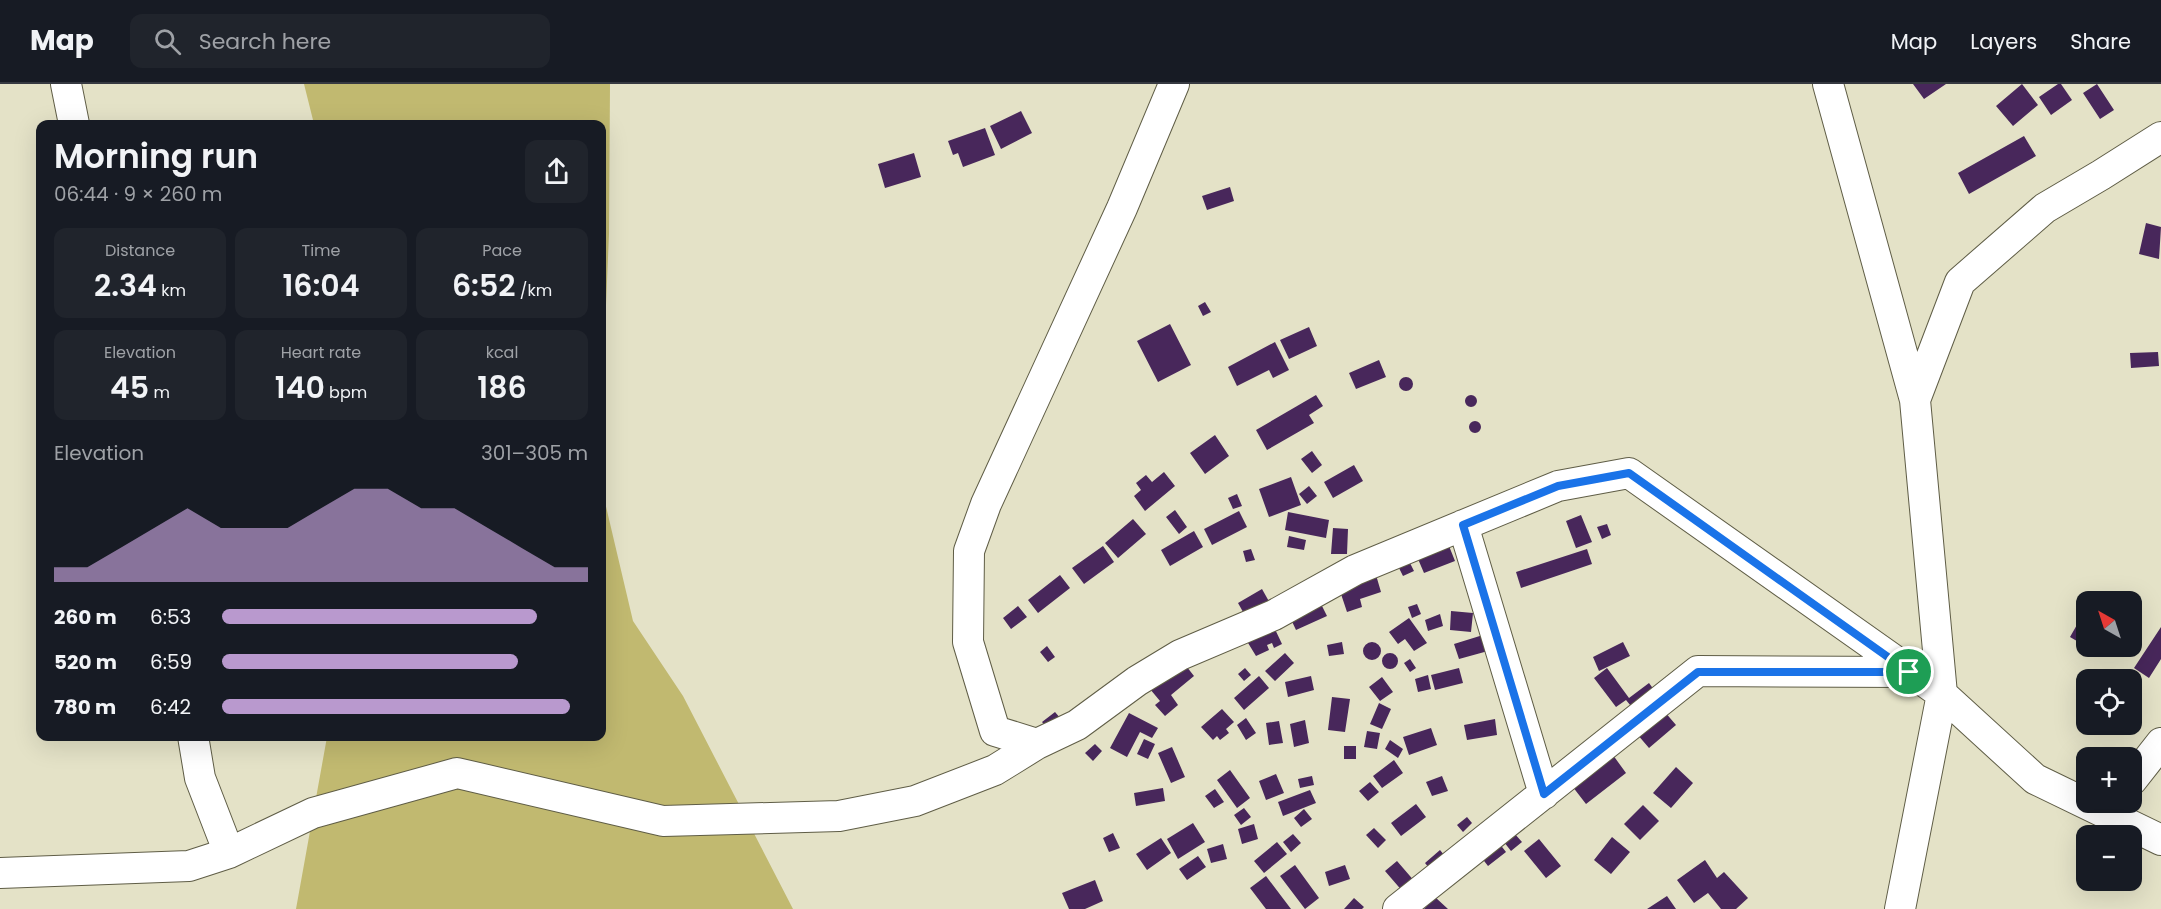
<!DOCTYPE html>
<html lang="en">
<head>
<meta charset="utf-8">
<style>
  :root { --surface:#171b24; --page:#20242c; --text:#f1f3f6; --muted:#9ea1a6; --line:#363941; --accent:#b999ce }
  body { margin:0; font-family:Poppins,sans-serif; background:var(--page); color:var(--text); height:100vh; display:flex; flex-direction:column; font-size:22px; white-space:nowrap }
  * { box-sizing:border-box; margin:0 }
  p { font-size:20px; color:var(--muted) }
  .icon { flex:none; width:33px; height:33px; fill:none; stroke:currentColor; stroke-width:2; stroke-linecap:round; stroke-linejoin:round }
  .map { position:relative; flex:1; overflow:hidden }
  .side { position:absolute; left:36px; top:36px; width:570px; height:621px; display:flex; flex-direction:column; background:var(--surface); border-radius:12px; box-shadow:0 6px 24px #0002 }
  .side>* { flex:none }
  .needle { width:39px; rotate:321deg }
  .tools { position:absolute; left:2076px; top:507px; display:grid; gap:12px }
  .tools a { display:grid; place-items:center; width:66px; height:66px; border-radius:12px; background:var(--surface); box-shadow:0 6px 24px #0002; font-size:30px }
  .pin { position:absolute; display:grid; place-items:center; width:51px; height:51px; color:#fff; margin:-26px; border:3px solid #fff; border-radius:50%; box-shadow:0 2px 6px #0007 }
  .round { display:grid; place-items:center; flex:none; width:63px; height:63px; border-radius:12px; background:var(--page) }
  .headline { display:flex; align-items:center; justify-content:space-between; height:102px; padding:0 18px }
  h1 { font-size:33px; font-weight:600; line-height:45px }
  .stats { display:grid; grid-template-columns:repeat(3,1fr); gap:9px; height:102px; padding:6px 18px }
  .stats div { display:grid; align-content:center; border-radius:12px; background:var(--page); text-align:center }
  .stats b { font-size:30px; font-weight:600 }
  .stats small { font-size:16px; font-weight:400 }
  .stats p { font-size:16px }
  .chart { height:168px; padding:12px 18px }
  .chart p { display:flex; justify-content:space-between }
  .chart svg { width:100%; height:108px; margin-top:6px; fill:var(--accent); opacity:.7 }
  ul { padding:0 18px; list-style:none; font-size:20px }
  li { display:grid; grid-template-columns:96px 72px 1fr; align-items:center; height:45px }
  li i { height:15px; border-radius:8px; background:var(--accent) }
  header { display:flex; align-items:center; gap:36px; box-sizing:border-box; height:84px; padding:0 30px; background:var(--surface); border-bottom:2px solid var(--line) }
  header strong { font-size:28px }
  nav { display:flex; gap:33px; margin-inline-start:auto; font-size:21px }
  .search { width:420px; height:54px; background:var(--page); display:flex; align-items:center; gap:15px; box-sizing:border-box; padding:0 21px; border-radius:12px; color:var(--muted); font-size:22px }
  .map>svg:first-child { display:block }
  .water { fill:#c1b970 }
  .building { fill:#48275b }
  .lines { fill:none; stroke-linecap:round; stroke-linejoin:round }
  .street-casing { stroke:#5f5d46; stroke-width:32 }
  .street { stroke:#fff; stroke-width:30 }
  .route-casing { stroke:#fff; stroke-width:12 }
  .route { stroke:#1a73e8; stroke-width:8 }
</style>
</head>
<body>
<header>
<strong>Map</strong>
<div class="search"><svg class="icon" aria-label="search" viewBox="0 0 24 24"><circle cx="10" cy="10" r="6"/><path d="M15 15l6 6"/></svg>Search here</div>
<nav><a>Map</a><a>Layers</a><a>Share</a></nav>
</header>
<div class="map">
<svg width="2161" height="825" viewBox="0 0 2161 825">
  <rect width="100%" height="100%" fill="#e4e2c7"/>
  <!-- water -->
  <path class="water" d="M304,0H610L609,150L602,316L604,414L633,537L683,612L793,825H296L327,653L602,652V40H314Z"/>
  <!-- building -->
  <path class="building" d="M1913,0H1946L1924,15Z
    M2022,0L2038,21L2013,42L1996,22Z
    M2058,0H2061L2072,16L2051,31L2039,13Z
    M2097,0L2114,26L2100,35L2083,9Z
    M1021,27L1032,49L1001,65L990,42Z
    M985,44L995,71L963,83L958,69L953,71L948,57Z
    M2024,52L2036,72L1969,110L1958,89Z
    M914,69L921,93L885,104L878,80Z
    M1230,103L1234,117L1207,126L1202,112Z
    M2146,139L2161,143L2159,175L2139,170Z
    M1205,218L1211,228L1203,232L1198,222Z
    M1170,240L1191,281L1158,298L1137,257Z
    M1309,243L1317,262L1289,275L1280,256Z
    M1275,258L1289,286L1273,294L1269,286L1237,302L1228,283Z
    M2158,268L2159,282L2131,284L2130,269Z
    M1379,276L1386,293L1356,305L1349,289Z
    M1399 300a7 7 0 1 1 14 0a7 7 0 1 1-14 0Z
    M1316,311L1323,322L1309,331L1314,339L1267,366L1256,346Z
    M1465 317a6 6 0 1 1 12 0a6 6 0 1 1-12 0Z
    M1469 343a6 6 0 1 1 12 0a6 6 0 1 1-12 0Z
    M1215,351L1229,372L1205,390L1190,369Z
    M1312,367L1322,381L1312,389L1301,375Z
    M1354,381L1363,397L1333,414L1324,398Z
    M1164,388L1175,402L1145,427L1134,412L1141,406L1136,399L1146,391L1152,398Z
    M1291,393L1301,421L1269,433L1259,405Z
    M1309,402L1317,412L1307,420L1299,410Z
    M1237,410L1242,422L1233,425L1228,414Z
    M1175,426L1187,443L1179,450L1166,433Z
    M1239,427L1247,443L1212,461L1204,445Z
    M1288,428L1329,436L1326,454L1285,446Z
    M1581,431L1592,458L1576,464L1566,437Z
    M1133,435L1146,450L1118,474L1105,459Z
    M1607,440L1611,451L1602,455L1597,443Z
    M1333,444L1348,445L1347,470H1331Z
    M1194,447L1203,463L1170,482L1161,466Z
    M1289,452L1306,456L1304,466L1287,463Z
    M1103,462L1114,478L1084,500L1072,484Z
    M1449,462L1455,477L1424,489L1418,475Z
    M1251,465L1255,476L1246,478L1243,467Z
    M1587,465L1592,480L1521,504L1516,488Z
    M1409,477L1414,487L1403,492L1398,482Z
    M1060,491L1070,504L1038,529L1028,516Z
    M1376,491L1381,508L1360,515L1362,523L1347,528L1339,504Z
    M1262,505L1271,521L1247,535L1238,519Z
    M1319,516L1327,532L1296,546L1288,529Z
    M1417,520L1421,530L1412,534L1408,523Z
    M1018,522L1027,533L1011,545L1003,534Z
    M2086,525V562H2096L2094,567L2070,553Z
    M1451,527L1473,529L1471,548L1450,546Z
    M1440,530L1443,542L1428,547L1425,536Z
    M1409,534L1427,559L1414,567L1405,555L1398,560L1389,548Z
    M1273,541L1282,560L1274,564L1272,559L1267,561L1269,566L1256,572L1245,554Z
    M2161,543V575L2149,594L2134,584Z
    M1483,551L1488,567L1459,575L1454,560Z
    M1342,558L1344,570L1329,572L1327,561Z
    M1623,558L1630,572L1599,587L1593,573Z
    M1363 567a9 9 0 1 1 18 0a9 9 0 1 1-18 0Z
    M1047,562L1055,573L1048,578L1040,568Z
    M1285,569L1294,579L1275,597L1265,587Z
    M1382 577a8 8 0 1 1 16 0a8 8 0 1 1-16 0Z
    M1410,575L1416,584L1410,588L1404,579Z
    M1183,578L1194,592L1171,611L1178,621L1165,632L1155,621L1160,617L1150,605Z
    M1245,584L1251,591L1244,597L1238,590Z
    M1459,584L1463,599L1435,606L1431,591Z
    M1607,584L1629,614L1649,599L1657,610L1635,627L1626,616L1616,623L1594,594Z
    M1428,591L1431,605L1418,608L1415,595Z
    M1259,592L1269,604L1244,626L1234,614Z
    M1311,592L1314,606L1288,613L1285,598Z
    M1382,593L1393,608L1380,617L1369,603Z
    M1332,613L1350,615L1345,648L1328,646Z
    M1379,619L1391,625L1382,645L1370,640Z
    M1222,625L1234,638L1226,645L1229,649L1220,656L1217,652L1213,656L1201,643Z
    M1664,627L1676,641L1649,664L1637,650Z
    M1055,628L1061,635L1048,645L1042,638Z
    M1129,629L1158,644L1152,654L1140,648L1127,673L1110,664Z
    M1246,634L1256,649L1246,656L1237,641Z
    M1495,635L1497,651L1467,656L1464,641Z
    M1305,636L1309,659L1294,663L1290,640Z
    M1279,637L1283,659L1269,661L1266,639Z
    M1431,644L1437,661L1409,671L1403,653Z
    M1367,647L1380,649L1377,665L1364,663Z
    M1144,655L1155,660L1148,675L1137,670Z
    M1390,656L1403,665L1398,674L1385,665Z
    M1095,660L1102,667L1093,677L1085,669Z
    M1344,662H1356V675H1344Z
    M1172,663L1185,693L1171,699L1158,669Z
    M1610,667L1626,689L1586,720L1569,698Z
    M1394,676L1403,689L1382,704L1373,692Z
    M1676,683L1693,699L1671,724L1653,709Z
    M1230,686L1250,714L1237,724L1217,696Z
    M1276,690L1284,709L1266,716L1259,697Z
    M1312,692L1314,701L1300,704L1298,695Z
    M1442,692L1448,707L1432,712L1426,698Z
    M1370,698L1379,708L1368,717L1359,707Z
    M1163,704L1165,717L1136,722L1134,709Z
    M1215,705L1224,718L1214,724L1205,712Z
    M1310,706L1316,719L1283,732L1278,718Z
    M1416,720L1426,733L1401,752L1391,739Z
    M1643,721L1659,737L1640,756L1624,740Z
    M1244,724L1251,733L1241,741L1234,731Z
    M1304,725L1312,735L1301,743L1294,734Z
    M1467,733L1472,739L1463,748L1457,741Z
    M1193,739L1205,758L1178,775L1167,755Z
    M1254,740L1258,755L1242,760L1238,745Z
    M1374,744L1386,756L1378,764L1366,751Z
    M1113,749L1120,764L1109,768L1103,754Z
    M1514,749L1522,758L1511,767L1504,758Z
    M1293,750L1301,759L1291,768L1283,758Z
    M1612,753L1630,768L1611,790L1594,776Z
    M1161,754L1171,769L1147,786L1136,770Z
    M1539,755L1561,782L1546,794L1524,767Z
    M1277,758L1287,770L1264,789L1254,777Z
    M1499,759L1506,768L1488,782L1481,773Z
    M1223,760L1227,775L1211,779L1207,765Z
    M1440,766L1449,777L1433,789L1425,779Z
    M1198,772L1206,783L1187,796L1179,785Z
    M1705,776L1717,794L1724,788L1748,814L1736,825H1721L1708,809L1694,819L1677,796Z
    M1397,777L1416,799L1404,809L1385,787Z
    M1295,781L1319,814L1305,825L1280,792Z
    M1345,781L1350,795L1329,802L1325,788Z
    M1266,792L1291,825H1266L1250,804Z
    M1095,796L1103,817L1085,825H1069L1062,809Z
    M1667,812L1676,825H1647Z
    M1435,813L1448,825H1424Z
    M1354,814L1364,823L1362,825H1344Z"/>
  <g class="lines">
    <!-- street casing -->
    <g class="street-casing">
      <path id="street" d="M66,0L74,40
        M1174,0L1122,124L986,420L969,467L968,558L995,647L1037,660L1077,641L1137,597L1180,571L1274,531L1355,486L1558,402L1629,389L1942,610L2035,695L2161,756
        M1828,0L1915,316L1942,610L1900,825
        M1915,316L1960,198L2045,124L2101,91L2161,53
        M1463,441L1544,710
        M193,652L200,694L229,769
        M2132,696L2161,659
        M0,789L189,782L229,769L313,729L457,689L663,737L839,732L915,717L995,686L1037,660
        M1398,825L1698,587L1909,588"/>
    </g>
    <!-- street -->
    <use href="#street" class="street"/>
  </g>
  <g class="lines">
    <!-- route casing -->
    <g class="route-casing">
      <path id="route" d="M1629,389L1909,588H1698L1544,710L1463,441L1558,402Z"/>
    </g>
    <!-- route -->
    <use href="#route" class="route"/>
  </g>
</svg>
<div class="tools">
<a><svg class="needle" viewBox="-14 -14 28 28"><path d="M0-13l5 13h-10z" fill="#e53935"/><path d="M0 13l5-13h-10z" fill="#9ea1a6"/></svg></a>
<a><svg class="icon" aria-label="locate" viewBox="0 0 24 24"><circle cx="12" cy="12" r="6"/><path d="M12 2v4M12 18v4M2 12h4M18 12h4"/></svg></a>
<a>+</a>
<a>−</a>
</div>
<div class="pin" style="left:1909px;top:588px;background:#1e9e55"><svg class="icon" aria-label="arrive" viewBox="0 0 24 24"><path d="M6 21V4h12l-3 4 3 4H6"/></svg></div>
<section class="side">
<div class="headline"><div><h1>Morning run</h1><p>06:44 · 9 × 260 m</p></div><a class="round"><svg class="icon" aria-label="share" viewBox="0 0 24 24"><path d="M12 15V3M7 8l5-5 5 5M5 13v7h14v-7"/></svg></a></div>
<div class="stats">
<div><p>Distance</p><b>2.34<small> km</small></b></div>
<div><p>Time</p><b>16:04</b></div>
<div><p>Pace</p><b>6:52<small> /km</small></b></div>
</div>
<div class="stats">
<div><p>Elevation</p><b>45<small> m</small></b></div>
<div><p>Heart rate</p><b>140<small> bpm</small></b></div>
<div><p>kcal</p><b>186</b></div>
</div>
<div class="chart"><p><span>Elevation</span>301–305 m</p>
<svg viewBox="0 0 160 44" preserveAspectRatio="none"><path d="M0 44V38L10 38L20 30L30 22L40 14L50 22L60 22L70 22L80 14L90 6L100 6L110 14L120 14L130 22L140 30L150 38L160 38V44z"/></svg>
</div>
<ul>
<li><b>260 m</b>6:53<i style="width:86%"></i></li>
<li><b>520 m</b>6:59<i style="width:81%"></i></li>
<li><b>780 m</b>6:42<i style="width:95%"></i></li>
</ul>
</section>
</div>
</body>
</html>
